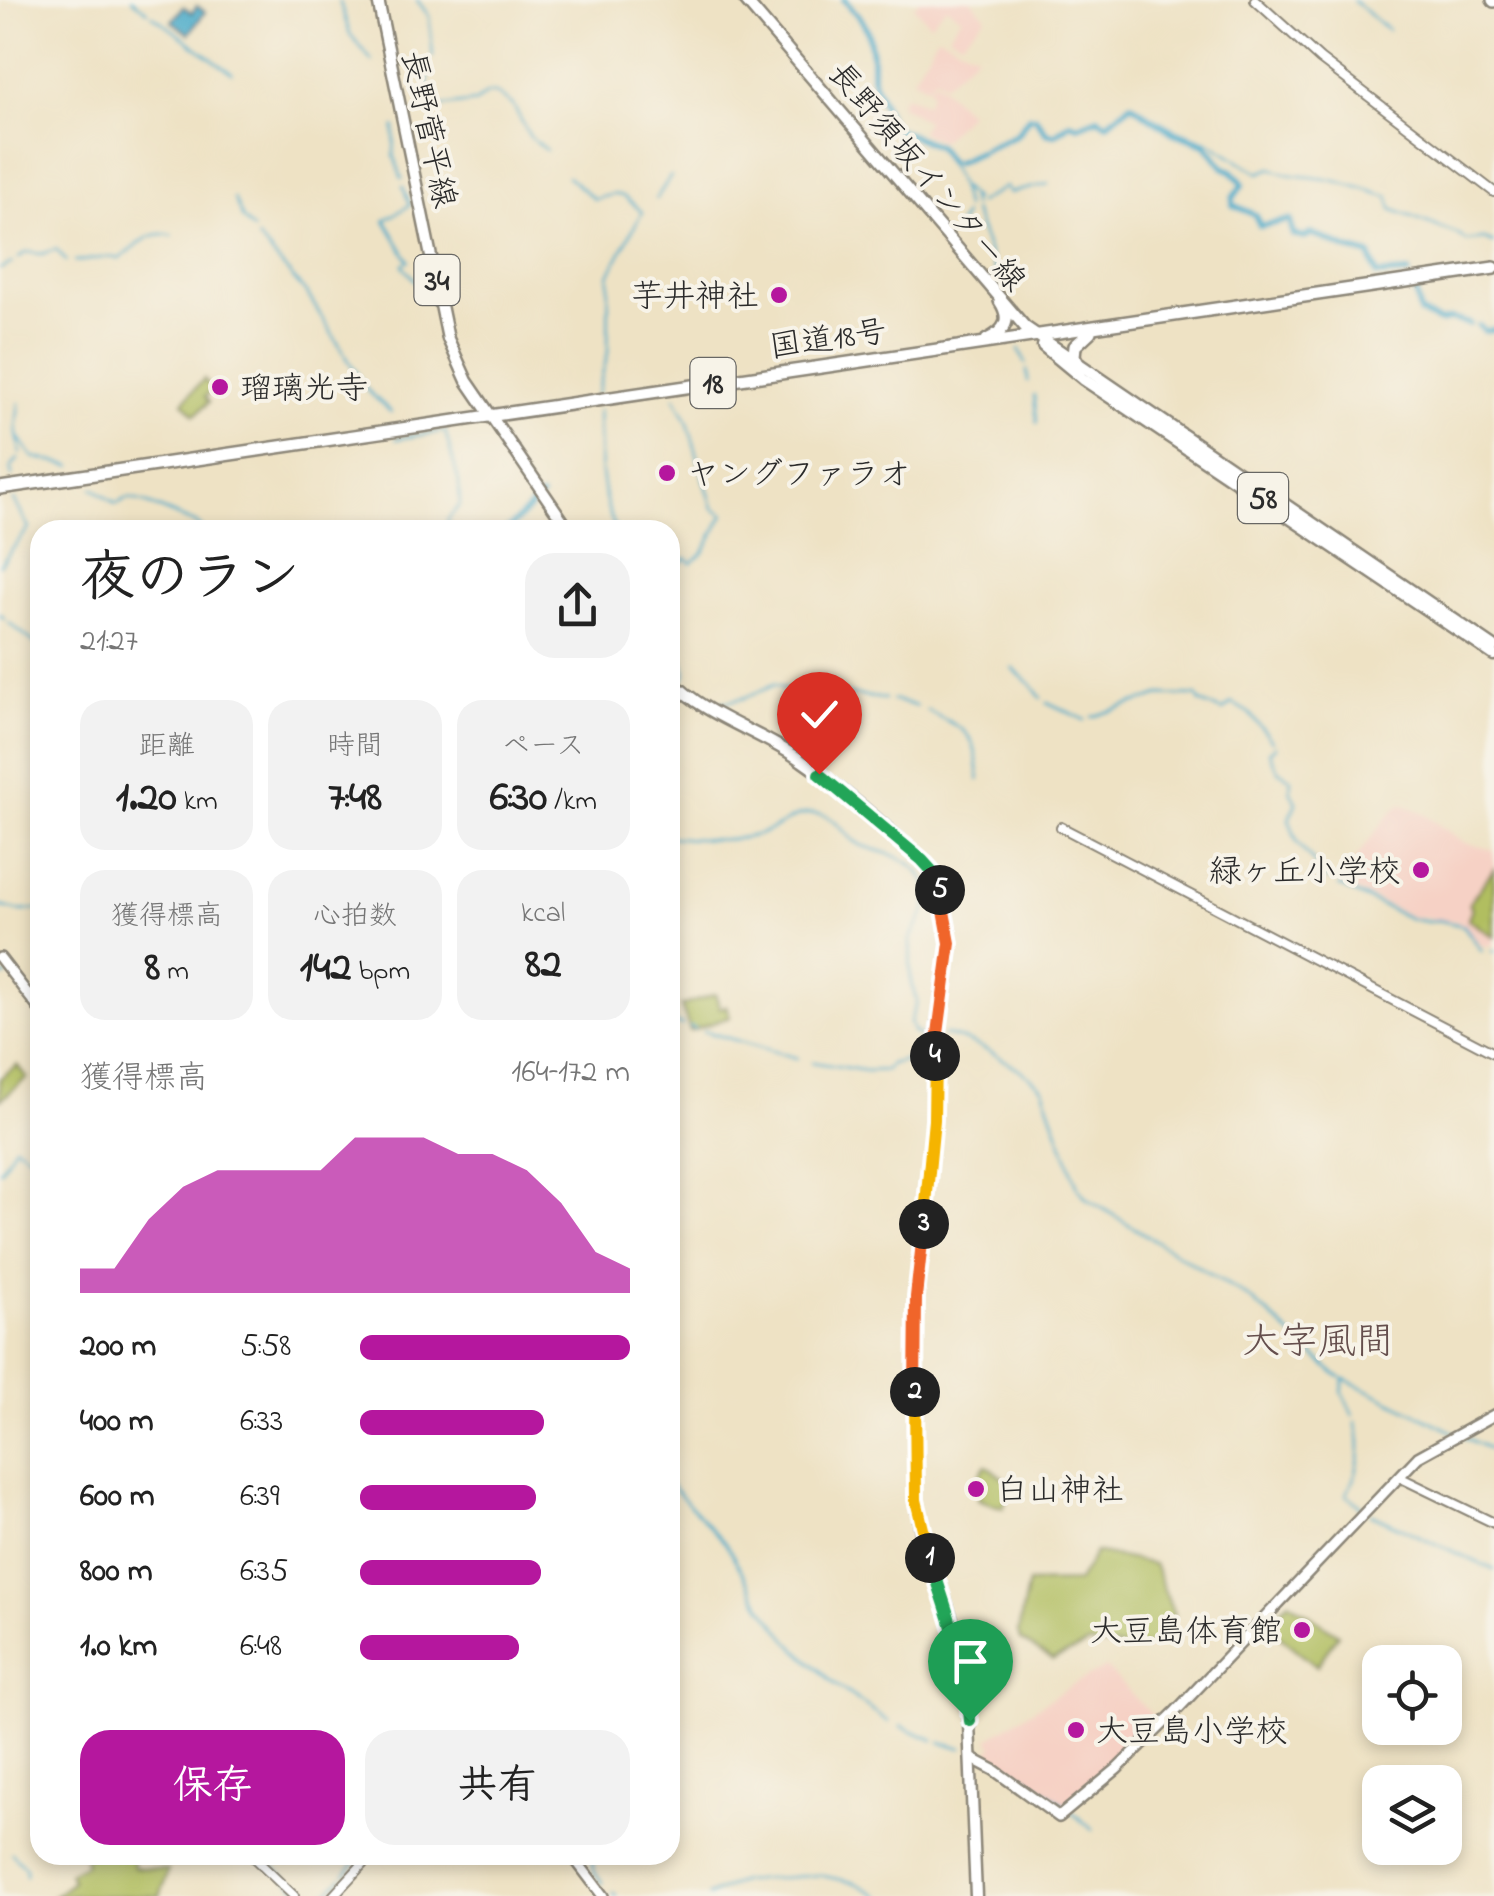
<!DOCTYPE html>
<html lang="ja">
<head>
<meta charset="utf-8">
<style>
  :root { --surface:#fff; --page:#f2f2f2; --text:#222; --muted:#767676; --accent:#b5179e }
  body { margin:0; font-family:"Indie Flower","Klee One",sans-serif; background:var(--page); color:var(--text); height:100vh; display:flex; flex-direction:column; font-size:38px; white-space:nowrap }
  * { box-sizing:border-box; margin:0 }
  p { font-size:32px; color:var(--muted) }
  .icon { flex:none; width:55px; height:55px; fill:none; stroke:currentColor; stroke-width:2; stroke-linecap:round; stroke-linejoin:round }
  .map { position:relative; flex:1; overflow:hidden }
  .panel { position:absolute; left:30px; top:520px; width:650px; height:1345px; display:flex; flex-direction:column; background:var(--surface); border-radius:30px; box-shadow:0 5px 15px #0003 }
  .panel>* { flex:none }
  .tools { position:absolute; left:1362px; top:1645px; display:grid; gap:20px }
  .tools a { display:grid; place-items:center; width:100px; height:100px; border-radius:20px; background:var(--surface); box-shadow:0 5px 15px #0003; font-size:50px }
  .pin { position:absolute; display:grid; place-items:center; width:85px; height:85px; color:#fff; margin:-102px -42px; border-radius:50% 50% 50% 0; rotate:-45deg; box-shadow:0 0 10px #0007 }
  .pin .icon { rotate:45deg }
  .km { position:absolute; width:50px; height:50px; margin:-25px; border-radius:50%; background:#222; color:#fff; font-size:28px; line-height:50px; text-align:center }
  .round { display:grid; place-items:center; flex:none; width:105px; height:105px; border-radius:30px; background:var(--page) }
  .headline { display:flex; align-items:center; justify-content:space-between; height:170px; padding:0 50px }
  h1 { font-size:55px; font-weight:700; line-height:75px }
  .figures { display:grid; grid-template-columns:repeat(3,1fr); gap:15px; height:170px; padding:10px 50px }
  .figures div { display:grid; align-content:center; border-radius:25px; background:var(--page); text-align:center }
  .figures b { font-size:42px; font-weight:700 }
  .figures small { font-size:28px; font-weight:400 }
  .figures p { font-size:28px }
  .chart { height:280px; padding:20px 50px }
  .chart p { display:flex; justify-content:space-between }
  .chart svg { width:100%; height:180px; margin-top:10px; fill:var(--accent); opacity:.7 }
  .action { display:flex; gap:20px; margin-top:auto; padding:20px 50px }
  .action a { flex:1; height:115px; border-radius:30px; background:var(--accent); color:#fff; font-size:40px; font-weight:700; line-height:115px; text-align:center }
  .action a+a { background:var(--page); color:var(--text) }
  ul { padding:0 50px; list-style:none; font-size:32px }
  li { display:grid; grid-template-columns:160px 120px 1fr; align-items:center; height:75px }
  li i { height:25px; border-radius:12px; background:var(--accent) }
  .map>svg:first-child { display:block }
  .built { fill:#f6d1c5 }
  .green { fill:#b1be61; stroke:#6e7446; stroke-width:2.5 }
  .water { fill:#49aac9; stroke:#3a6a7a; stroke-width:2.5 }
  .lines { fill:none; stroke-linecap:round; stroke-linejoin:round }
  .stream { stroke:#49aac9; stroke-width:2.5 }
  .canal { stroke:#49aac9; stroke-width:6 }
  .tertiary-casing { stroke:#8c8678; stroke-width:12 }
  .secondary-casing { stroke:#8c8678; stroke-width:14 }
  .primary-casing { stroke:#8c8678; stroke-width:15 }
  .trunk-casing { stroke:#8c8678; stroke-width:16 }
  .tertiary { stroke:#fff; stroke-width:8 }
  .secondary { stroke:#fff; stroke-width:9 }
  .primary { stroke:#fff; stroke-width:10 }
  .trunk { stroke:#fff; stroke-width:11 }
  .split-1-casing { stroke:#fff; stroke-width:20 }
  .split-2-casing { stroke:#fff; stroke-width:20 }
  .split-3-casing { stroke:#fff; stroke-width:20 }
  .split-4-casing { stroke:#fff; stroke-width:20 }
  .split-5-casing { stroke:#fff; stroke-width:20 }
  .split-6-casing { stroke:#fff; stroke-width:20 }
  .split-1 { stroke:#22a559; stroke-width:12 }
  .split-2 { stroke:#f5b400; stroke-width:12 }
  .split-3 { stroke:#f0652b; stroke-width:12 }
  .split-4 { stroke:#f5b400; stroke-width:12 }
  .split-5 { stroke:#f0652b; stroke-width:12 }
  .split-6 { stroke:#22a559; stroke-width:12 }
  .poi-dot { fill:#b5179e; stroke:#f7f3e8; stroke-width:4 }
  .labels { text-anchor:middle; stroke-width:8; stroke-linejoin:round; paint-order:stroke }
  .shield { fill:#f7f3e8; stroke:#686764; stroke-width:2.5 }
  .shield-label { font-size:30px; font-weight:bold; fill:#2b2b2b }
  .street-label { font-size:32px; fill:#2b2b2b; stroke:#f7f3e8 }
  .poi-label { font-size:32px; fill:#2b2b2b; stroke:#f7f3e8; text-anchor:start }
  .quarter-label { font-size:38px; fill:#654f4d; stroke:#f7f3e8 }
</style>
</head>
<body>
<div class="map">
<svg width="1494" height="1896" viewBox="0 0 1494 1896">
  <rect width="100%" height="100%" fill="#f7f3e8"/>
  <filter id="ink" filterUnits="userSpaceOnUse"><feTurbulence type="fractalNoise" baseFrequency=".01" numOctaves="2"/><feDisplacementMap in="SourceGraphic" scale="20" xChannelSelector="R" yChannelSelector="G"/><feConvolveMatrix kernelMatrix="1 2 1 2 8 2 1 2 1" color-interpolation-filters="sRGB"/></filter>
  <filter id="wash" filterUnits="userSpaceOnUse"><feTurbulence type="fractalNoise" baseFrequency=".0048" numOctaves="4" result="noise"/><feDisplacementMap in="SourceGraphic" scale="40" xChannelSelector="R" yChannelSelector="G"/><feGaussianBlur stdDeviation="2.25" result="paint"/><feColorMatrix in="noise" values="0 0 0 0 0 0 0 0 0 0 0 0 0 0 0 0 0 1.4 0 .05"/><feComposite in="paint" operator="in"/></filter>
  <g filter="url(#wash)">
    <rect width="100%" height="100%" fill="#eee2c4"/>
    <!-- built -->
    <path class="built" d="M919,0H971L986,17L962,41L948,35L962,17L946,7L930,24L914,7Z
      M938,36L977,54L944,84L936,77L926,86L913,78Z
      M935,80L969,113L941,141L920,132L926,121L899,104L904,95L926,104L931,92L928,87Z
      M1401,804L1419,811L1465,843L1494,850V946H1482L1464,925L1455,921L1412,917L1338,882L1389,814Z
      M1106,1668L1159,1722L1067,1806L987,1750L993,1747L989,1738L1070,1686Z"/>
    <!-- green -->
    <path class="green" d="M204,379L212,389L205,397L209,402L195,415L183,402Z
      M1494,869V937L1468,919L1472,908L1469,903Z
      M715,994L720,1008L726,1006L730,1017L690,1031L681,1006Z
      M17,1065L27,1078L0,1100V1078Z
      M986,1465L1012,1484L1003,1508L978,1499L983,1488L975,1480Z
      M1095,1552L1154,1564L1174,1615L1164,1621L1171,1643L1149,1644L1135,1649L1089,1644L1053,1660L1020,1640L1018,1632L1028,1583L1078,1582Z
      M1289,1601L1338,1634L1317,1666L1266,1625Z
      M92,1855H132L134,1867L168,1870L160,1896H54L73,1882L69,1873L86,1864L84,1858Z"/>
    <!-- water -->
    <path class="water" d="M197,6L205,12L189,34L172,21L183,7L192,13Z"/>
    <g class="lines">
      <!-- stream -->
      <path class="stream" d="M132,0L148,11
        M339,0L350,34L372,61
        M417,0L429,16L433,57
        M1353,0L1388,30
        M152,15L232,73
        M429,70L427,83L433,104L439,107L476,102L488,93H496L513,105L530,137L546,150
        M1133,106L1174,129L1209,142L1259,173L1271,168C1288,177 1299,175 1318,178C1341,180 1366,190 1389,197L1392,209L1399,212L1457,234L1467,241L1484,239L1494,243
        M395,127L394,156L402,179
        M947,160L959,185L973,199
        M567,176L594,199C621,193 619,190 642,212L609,275L608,353L597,394
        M403,187L410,205L385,220L409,261L403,264L404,267L423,290
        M960,187L965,208
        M970,197L972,206
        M234,199L243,219L253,230
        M656,199L671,176
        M978,203L1005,187L1009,193L1048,184
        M973,211L1000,283
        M955,230L964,215
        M258,238L308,295L367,390L391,412
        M19,258L26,252L42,254L56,249L66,261
        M75,261C93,262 102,254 119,259C135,249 150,227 173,236
        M0,269L12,263
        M426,292L435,303
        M1019,349L1026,364
        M1027,370L1028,381
        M1034,395L1037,423
        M19,403L16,427L20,453
        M598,410C600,450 598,493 616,530
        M17,436L33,457L72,466
        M396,439L445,431L459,482L460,505L447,520L452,530
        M12,476L11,468L18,459
        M93,488L116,504L129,498L140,501
        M143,502L197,524L204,530
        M0,565L29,528L14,500
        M670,572L686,558L692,563L704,552L724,514L713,508L687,420L675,397
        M0,614L4,618
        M670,618L676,639
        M8,622L40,647
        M677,643L686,671L681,684
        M1012,668L1028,682
        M1030,683L1041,698
        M822,691L885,699
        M701,698L710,703
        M892,700L916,706
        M1047,702L1085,720
        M720,703L744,698L774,685L789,691L817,689
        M926,710C967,731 976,731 979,780
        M1092,717L1160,695L1197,696L1200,702L1223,711L1232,703L1249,713L1273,742
        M1276,746L1269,752L1278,770L1291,779L1290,790L1296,803L1289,819L1297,842L1328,880
        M670,837C699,839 734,843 763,833C784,826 795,810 820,814C839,818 846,840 863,846C889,854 913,857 927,884V908L910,940L911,984L917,1001L910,1022L914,1033L923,1036
        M1339,886L1411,919L1428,922L1438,920L1464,926L1482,951
        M0,906L20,911L40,909
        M1493,951L1494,952
        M0,977L7,976
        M670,1021L682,1025
        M690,1027L695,1029
        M704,1031L797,1058
        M943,1035C967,1036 1027,1070 1043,1089L1078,1188L1087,1199L1251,1299L1335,1374L1453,1432
        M812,1062L867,1071L886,1070L890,1064L906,1060L918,1048
        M0,1171L15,1146L40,1162
        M1344,1380L1342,1392L1353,1415
        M1356,1422C1364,1447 1359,1472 1346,1495L1363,1508
        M1464,1437L1494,1451
        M670,1484L726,1544L763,1608L791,1644L836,1685L889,1722
        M1371,1514L1494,1570
        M901,1726L934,1740
        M941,1742L962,1748
        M979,1751L1027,1777L1065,1806
        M1071,1811L1093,1830
        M12,1853L26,1869V1876
        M262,1855L306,1896
        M591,1855L595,1873L603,1883
        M345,1874L362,1855
        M613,1893L617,1896
        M324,1896L342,1877
        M708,1896L742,1881L819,1875L856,1883L880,1896"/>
      <!-- canal -->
      <path class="canal" d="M844,0L860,17L868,31L872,55V77L892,127L937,146L949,162
        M1035,117L1047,134H1056L1066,126
        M1070,123L1078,126L1098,118L1107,124L1131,104L1173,133L1205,144L1223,167L1232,171L1243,184L1233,198V205L1255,215L1260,226L1290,220L1293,235L1305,238L1311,233L1347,249L1370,255L1377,275L1408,273
        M984,149L1017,134L1029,117
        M955,163L979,152
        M1415,289L1420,313L1440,322L1451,319L1470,324
        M1479,326L1485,331L1494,330
        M507,530L541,497"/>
    </g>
  </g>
  <g filter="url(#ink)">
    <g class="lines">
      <!-- tertiary casing -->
      <g class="tertiary-casing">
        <path id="tertiary" d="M1255,0L1320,59L1494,192
          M1061,827L1494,1053
          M1399,1477L1494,1523
          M251,1855L294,1896
          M333,1896L371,1855"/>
      </g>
      <!-- secondary casing -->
      <g class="secondary-casing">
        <path id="secondary" d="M0,958L40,1010
          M971,1758L994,1770L1059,1817L1117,1769L1174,1713L1418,1457L1494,1415
          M572,1855L603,1896"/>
      </g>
      <!-- primary casing -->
      <g class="primary-casing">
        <path id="primary" d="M378,0L448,339L467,381L569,530
          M745,0L1025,327L1494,647
          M1043,346L1083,379L1494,655
          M670,679C705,717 761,731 802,761C844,790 885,825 922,860L932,871L943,897L950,943L935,1044L934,1120L916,1297V1500L921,1532L957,1633L967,1673L976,1896"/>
      </g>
      <!-- trunk casing -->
      <g class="trunk-casing">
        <path id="trunk" d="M1493,0L1494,1
          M987,340C1006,331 1012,319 1000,301
          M1080,367L1074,356L1075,346L1090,332
          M0,488L1494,268"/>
      </g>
      <!-- tertiary -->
      <use href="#tertiary" class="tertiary"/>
      <!-- secondary -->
      <use href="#secondary" class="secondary"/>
      <!-- primary -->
      <use href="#primary" class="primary"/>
      <!-- trunk -->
      <use href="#trunk" class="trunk"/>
    </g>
  </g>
  <g class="lines" filter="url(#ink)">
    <!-- split-1 casing -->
    <g class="split-1-casing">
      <path id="split-1" d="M930,1558C948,1617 966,1658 970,1721"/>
    </g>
    <!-- split-2 casing -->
    <g class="split-2-casing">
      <path id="split-2" d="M915,1392L916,1500L930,1558"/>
    </g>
    <!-- split-3 casing -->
    <g class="split-3-casing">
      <path id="split-3" d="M915,1392L916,1297L924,1224"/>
    </g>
    <!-- split-4 casing -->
    <g class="split-4-casing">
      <path id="split-4" d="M924,1224L934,1120L935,1056"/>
    </g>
    <!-- split-5 casing -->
    <g class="split-5-casing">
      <path id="split-5" d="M935,1056L950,943L940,890"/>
    </g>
    <!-- split-6 casing -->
    <g class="split-6-casing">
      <path id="split-6" d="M819,774L922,860L932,871L940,890"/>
    </g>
    <!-- split-1 -->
    <use href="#split-1" class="split-1"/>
    <!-- split-2 -->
    <use href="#split-2" class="split-2"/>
    <!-- split-3 -->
    <use href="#split-3" class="split-3"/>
    <!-- split-4 -->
    <use href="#split-4" class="split-4"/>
    <!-- split-5 -->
    <use href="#split-5" class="split-5"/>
    <!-- split-6 -->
    <use href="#split-6" class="split-6"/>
  </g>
  <!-- markers -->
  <g class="poi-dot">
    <circle cx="779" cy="295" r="10"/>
    <circle cx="220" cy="387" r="10"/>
    <circle cx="667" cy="473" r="10"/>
    <circle cx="1421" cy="870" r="10"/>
    <circle cx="976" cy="1489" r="10"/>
    <circle cx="1302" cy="1630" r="10"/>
    <circle cx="1076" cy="1730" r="10"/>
  </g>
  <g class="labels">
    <!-- shield labels -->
    <g class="shield">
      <rect x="414.5" y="255" width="45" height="50" rx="8"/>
      <rect x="690.5" y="358" width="45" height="50" rx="8"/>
      <rect x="1238" y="473" width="50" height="50" rx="8"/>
    </g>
    <g class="shield-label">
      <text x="437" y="290">34</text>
      <text x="713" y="393">18</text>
      <text x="1263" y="508">58</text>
    </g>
    <!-- street labels -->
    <g class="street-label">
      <text transform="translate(430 129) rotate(78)" y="11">長野菅平線</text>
      <text transform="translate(928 176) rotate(50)" y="11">長野須坂インター線</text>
      <text transform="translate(828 338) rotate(-8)" y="11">国道18号</text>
    </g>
    <!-- poi labels -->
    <g class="poi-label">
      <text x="759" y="306" text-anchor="end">芋井神社</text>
      <text x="240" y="398">瑠璃光寺</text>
      <text x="687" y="484">ヤングファラオ</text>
      <text x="1401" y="881" text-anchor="end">緑ヶ丘小学校</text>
      <text x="996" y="1500">白山神社</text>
      <text x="1282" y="1641" text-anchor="end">大豆島体育館</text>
      <text x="1096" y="1741">大豆島小学校</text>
    </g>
    <!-- quarter labels -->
    <g class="quarter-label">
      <text x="1318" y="1353">大字風間</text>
    </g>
  </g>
</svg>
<div class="tools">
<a><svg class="icon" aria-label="locate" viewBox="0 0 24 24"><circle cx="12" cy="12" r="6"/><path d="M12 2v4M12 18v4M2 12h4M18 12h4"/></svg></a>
<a><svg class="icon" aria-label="layers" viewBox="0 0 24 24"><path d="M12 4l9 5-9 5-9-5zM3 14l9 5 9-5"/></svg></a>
</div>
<div class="pin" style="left:970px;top:1721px;background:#1e9e55"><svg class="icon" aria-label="arrive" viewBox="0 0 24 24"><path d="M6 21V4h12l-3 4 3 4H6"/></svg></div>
<div class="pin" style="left:819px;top:774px;background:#d93025"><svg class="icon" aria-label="check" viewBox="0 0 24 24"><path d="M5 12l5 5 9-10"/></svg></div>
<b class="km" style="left:930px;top:1558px">1</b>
<b class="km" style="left:915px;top:1392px">2</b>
<b class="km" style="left:924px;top:1224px">3</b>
<b class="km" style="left:935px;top:1056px">4</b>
<b class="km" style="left:940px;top:890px">5</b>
<section class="panel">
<div class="headline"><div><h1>夜のラン</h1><p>21:27</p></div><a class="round"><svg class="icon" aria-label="share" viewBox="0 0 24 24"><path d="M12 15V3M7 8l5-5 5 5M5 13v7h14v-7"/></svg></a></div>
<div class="figures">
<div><p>距離</p><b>1.20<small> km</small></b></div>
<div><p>時間</p><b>7:48</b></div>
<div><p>ペース</p><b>6:30<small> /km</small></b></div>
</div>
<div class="figures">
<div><p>獲得標高</p><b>8<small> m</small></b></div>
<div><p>心拍数</p><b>142<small> bpm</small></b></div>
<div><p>kcal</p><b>82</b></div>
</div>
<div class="chart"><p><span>獲得標高</span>164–172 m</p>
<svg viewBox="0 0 160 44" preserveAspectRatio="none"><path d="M0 44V38L10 38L20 26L30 18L40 14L50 14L60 14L70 14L80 6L90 6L100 6L110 10L120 10L130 14L140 22L150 34L160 38V44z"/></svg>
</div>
<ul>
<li><b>200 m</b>5:58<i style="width:100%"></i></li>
<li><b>400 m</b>6:33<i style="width:68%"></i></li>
<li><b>600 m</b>6:39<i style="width:65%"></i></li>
<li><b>800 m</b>6:35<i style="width:67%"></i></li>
<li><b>1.0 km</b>6:48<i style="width:59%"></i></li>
</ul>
<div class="action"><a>保存</a><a>共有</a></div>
</section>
</div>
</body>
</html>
